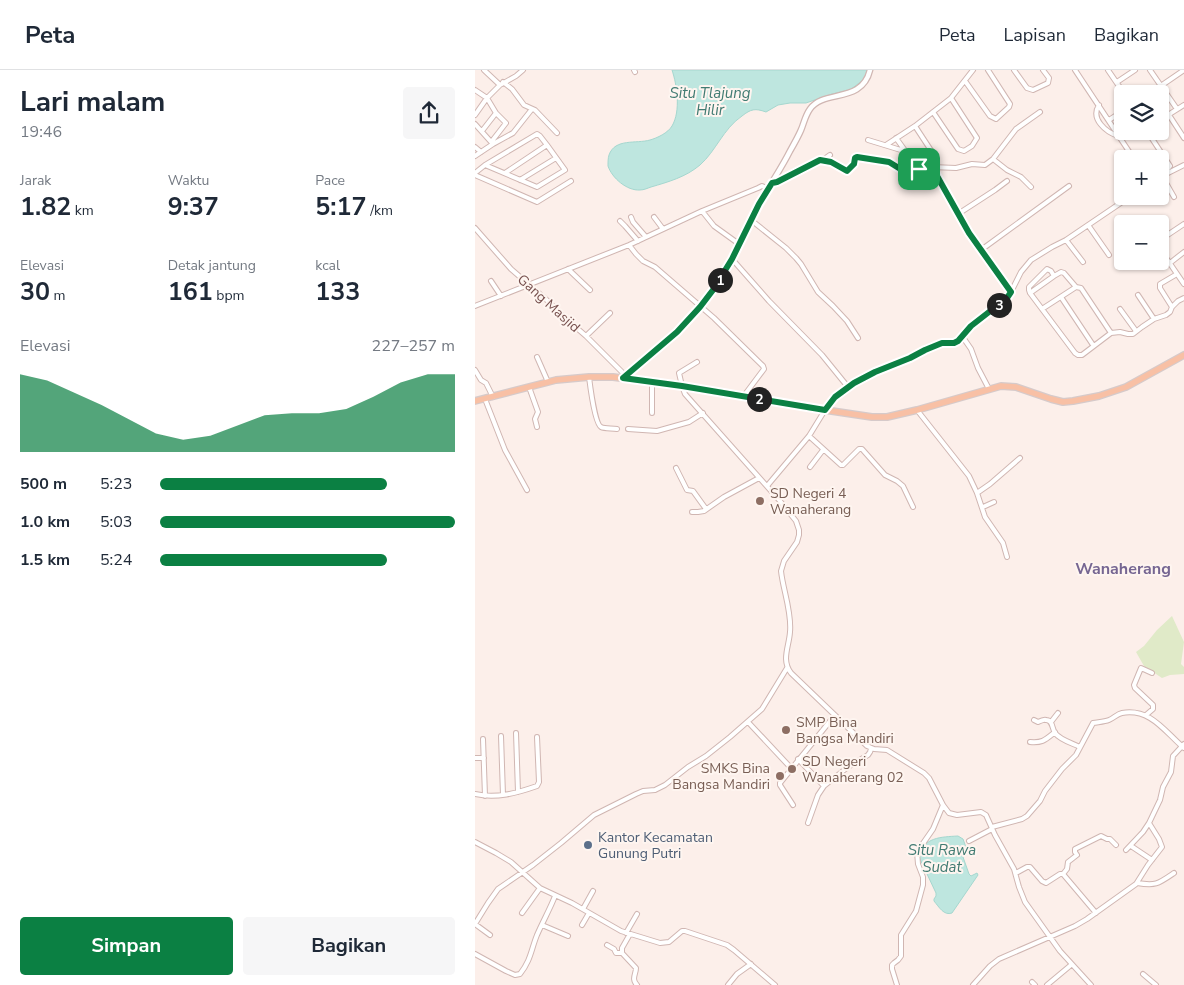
<!DOCTYPE html>
<html lang="id">
<head>
<meta charset="utf-8">
<style>
  :root { --surface:#fff; --page:#f6f6f7; --text:#1f2937; --muted:#747a83; --line:#e0e1e3; --accent:#0b8043 }
  body { margin:0; font-family:"Nunito Sans",sans-serif; background:var(--page); color:var(--text); height:100vh; display:flex; flex-direction:column; font-size:19px; white-space:nowrap }
  * { box-sizing:border-box; margin:0 }
  p { font-size:16px; color:var(--muted) }
  .icon { flex:none; width:28px; height:28px; fill:none; stroke:currentColor; stroke-width:2; stroke-linecap:round; stroke-linejoin:round }
  .map { position:relative; flex:1; overflow:hidden }
  .details { display:flex; flex-direction:column; background:var(--surface); width:475px }
  .details>* { flex:none }
  .controls { position:absolute; left:639px; top:15px; display:grid; gap:10px }
  .controls a { display:grid; place-items:center; width:55px; height:55px; border-radius:5px; background:var(--surface); box-shadow:0 1px 4px #0004; font-size:25px }
  .pin { position:absolute; display:grid; place-items:center; width:42px; height:42px; color:#fff; margin:-21px; border-radius:10px; box-shadow:0 2px 8px #0006 }
  .km { position:absolute; width:25px; height:25px; margin:-12px; border-radius:50%; background:#222; color:#fff; font-size:14px; line-height:25px; text-align:center }
  .round { display:grid; place-items:center; flex:none; width:52px; height:52px; border-radius:5px; background:var(--page) }
  .overview { display:flex; align-items:center; justify-content:space-between; height:85px; padding:0 20px }
  h1 { font-size:28px; font-weight:700; line-height:38px }
  .metrics { display:grid; grid-template-columns:repeat(3,1fr); gap:8px; height:85px; padding:5px 20px }
  .metrics div { display:grid; align-content:center }
  .metrics b { font-size:25px; font-weight:700 }
  .metrics small { font-size:14px; font-weight:400 }
  .metrics p { font-size:14px }
  .chart { height:140px; padding:10px 20px }
  .chart p { display:flex; justify-content:space-between }
  .chart svg { width:100%; height:90px; margin-top:5px; fill:var(--accent); opacity:.7 }
  .cta { display:flex; gap:10px; margin-top:auto; padding:10px 20px }
  .cta a { flex:1; height:58px; border-radius:5px; background:var(--accent); color:#fff; font-size:20px; font-weight:700; line-height:58px; text-align:center }
  .cta a+a { background:var(--page); color:var(--text) }
  ul { padding:0 20px; list-style:none; font-size:16px }
  li { display:grid; grid-template-columns:80px 60px 1fr; align-items:center; height:38px }
  li i { height:12px; border-radius:6px; background:var(--accent) }
  header { display:flex; align-items:center; gap:30px; box-sizing:border-box; height:70px; padding:0 25px; background:var(--surface); border-bottom:1px solid var(--line) }
  header strong { font-size:24px }
  nav { display:flex; gap:28px; margin-inline-start:auto; font-size:18px }
  main { display:flex; flex:1; min-height:0 }
  .map>svg:first-child { display:block }
  .green { fill:#e0eac8 }
  .water { fill:#bee6df; stroke:#a5d7cf }
  .lines { fill:none; stroke-linecap:round; stroke-linejoin:round }
  .minor-casing { stroke:#d0b6b2; stroke-width:6 }
  .tertiary-casing { stroke:#d0b6b2; stroke-width:7 }
  .primary-casing { stroke:#d6caca; stroke-width:8 }
  .minor { stroke:#fff; stroke-width:4 }
  .tertiary { stroke:#fff; stroke-width:4.5 }
  .primary { stroke:#f8c0a5; stroke-width:5.5 }
  .route-casing { stroke:#fff; stroke-width:10 }
  .route { stroke:#0b8043; stroke-width:6 }
  .education-dot { fill:#8d6e63; stroke:#fef5f0; stroke-width:2 }
  .service-dot { fill:#5c6f8a; stroke:#fef5f0; stroke-width:2 }
  .labels { text-anchor:middle; stroke-width:4; stroke-linejoin:round; paint-order:stroke }
  .street-label { font-size:14px; fill:#764f4d; stroke:#fef5f0 }
  .education-label { font-size:14px; fill:#785e54; stroke:#fef5f0; text-anchor:start }
  .service-label { font-size:14px; fill:#4e5e75; stroke:#fef5f0; text-anchor:start }
  .water-label { font-size:15px; font-style:italic; fill:#417b72; stroke:#fef5f0 }
  .quarter-label { font-size:16px; font-weight:bold; fill:#766692; stroke:#fef5f0 }
</style>
</head>
<body>
<header>
<strong>Peta</strong>
<nav><a>Peta</a><a>Lapisan</a><a>Bagikan</a></nav>
</header>
<main>
<section class="details">
<div class="overview"><div><h1>Lari malam</h1><p>19:46</p></div><a class="round"><svg class="icon" aria-label="share" viewBox="0 0 24 24"><path d="M12 15V3M7 8l5-5 5 5M5 13v7h14v-7"/></svg></a></div>
<div class="metrics">
<div><p>Jarak</p><b>1.82<small> km</small></b></div>
<div><p>Waktu</p><b>9:37</b></div>
<div><p>Pace</p><b>5:17<small> /km</small></b></div>
</div>
<div class="metrics">
<div><p>Elevasi</p><b>30<small> m</small></b></div>
<div><p>Detak jantung</p><b>161<small> bpm</small></b></div>
<div><p>kcal</p><b>133</b></div>
</div>
<div class="chart"><p><span>Elevasi</span>227–257 m</p>
<svg viewBox="0 0 160 44" preserveAspectRatio="none"><path d="M0 44V6L10 9L20 15L30 21L40 28L50 35L60 38L70 36L80 31L90 26L100 25L110 25L120 23L130 17L140 10L150 6L160 6V44z"/></svg>
</div>
<ul>
<li><b>500 m</b>5:23<i style="width:77%"></i></li>
<li><b>1.0 km</b>5:03<i style="width:100%"></i></li>
<li><b>1.5 km</b>5:24<i style="width:77%"></i></li>
</ul>
<div class="cta"><a>Simpan</a><a>Bagikan</a></div>
</section>
<div class="map">
<svg width="709" height="915" viewBox="0 0 709 915">
  <rect width="100%" height="100%" fill="#fcefea"/>
  <!-- green -->
  <path class="green" d="M697,546L709,572L706,594L709,597V604L695,605L687,608L669,596L661,582L669,576L682,560Z"/>
  <!-- water -->
  <path class="water" d="M197,0H393L392,6L388,10L375,20L357,24L331,33H315L303,35L291,42C280,38 276,39 267,46C248,59 241,81 225,95C211,107 193,112 176,117C173,118 169,120 165,120C152,121 137,108 133,96C133,92 133,88 134,85C140,68 161,74 175,70C182,68 193,63 197,56C206,41 202,15 197,0Z
    M483,766L488,769L492,780L488,787L494,804L496,806L502,803L503,805L477,843C469,846 464,837 459,831V829L461,826V823L444,787C448,767 466,767 483,766Z"/>
  <g class="lines">
    <!-- minor casing -->
    <g class="minor-casing">
      <path id="minor" d="M9,0L25,15
        M159,0L160,2
        M539,0L552,18L558,20L573,13L574,8L568,0
        M600,0L659,89
        M633,0L648,22
        M675,0L702,39
        M490,11L515,46L521,49L534,37L535,34L513,0
        M28,12L37,19L49,35L60,40L82,63
        M642,12L660,0
        M0,20L12,28L0,45
        M674,24L709,0
        M624,35C615,49 631,62 643,66
        M458,42L483,79L489,81L497,76L502,68L476,28
        M694,45L709,68
        M634,50L648,41
        M685,50L709,35
        M0,54L17,73
        M7,61L21,43
        M672,61L695,96L691,101L685,105
        M421,68L439,93C446,96 457,92 459,85L440,56
        M393,70L429,81
        M17,71L31,53L21,43L12,28L25,15L41,6L48,0
        M411,75L440,56L476,28L498,0
        M0,77L6,82
        M0,86L18,74L38,63L57,39
        M518,89L532,100L546,107L556,117
        M348,90L355,85
        M10,95L62,117L90,100L72,75L30,103
        M457,97L494,163L537,222
        M0,103L10,95L62,64L65,66L72,75
        M0,105L62,132L96,111
        M689,105L709,95
        M687,106L699,127
        M45,110L81,88
        M297,113L302,112L345,90L356,91L372,101C378,96 378,90 382,87L413,92L427,100L457,97L481,98L497,94L510,95L518,89L541,59L565,42
        M227,141L239,156L264,174
        M483,144L520,120L532,111
        M156,147L158,152L171,167
        M179,147L188,159
        M276,150L311,178L321,188L326,194L343,222L358,236L372,251L383,268
        M145,151L150,156L163,171
        M613,155L634,185
        M0,158L36,199L74,232L89,247L111,266L150,305
        M591,170L608,192
        M685,170L709,154
        M154,175L161,184L168,191L180,197L239,248L288,296L289,299L268,327
        M685,179L709,214
        M506,180L594,116
        M257,189L294,231L347,285L373,317
        M695,193L709,182
        M93,199L115,220
        M16,211L26,226
        M555,223L579,206
        M663,225L679,249
        M586,227L618,275
        M0,236L154,175L227,141L283,118L287,116L294,119
        M697,237L685,218V214L702,204
        M567,239L601,217
        M645,239L661,261
        M636,263L606,218L601,217L589,203L586,202L579,206L576,201L572,199L554,217V220L555,223L600,283L603,285H607L636,263L645,262L653,264H658L667,257L679,249L691,245L695,242L697,237L703,231L709,228
        M111,266L135,243
        M487,266L496,279L503,298L514,319
        M62,287L73,312
        M222,292L204,303L207,316L210,324L305,431L321,451L324,460V465L322,472L309,491L306,501C308,520 317,542 315,562C314,577 306,590 316,603L392,676L399,679L412,680L449,703L454,708L468,735L474,743L482,745L506,742L511,745L520,765L539,799L544,817L550,832L585,881L616,915
        M0,300L6,310L11,313L18,327
        M114,307C115,315 120,354 126,357C130,359 137,358 142,359
        M54,317L63,342L60,349L62,357
        M10,329L30,380L52,420
        M442,340L494,406L502,423L510,447L528,473L532,487
        M177,343V312
        M153,359L182,361L214,352L228,343
        M334,366L366,395H368L384,379H387L410,405L422,411L428,416L438,437
        M335,397L348,380
        M201,398L212,420L218,421L231,439
        M292,416L334,366L350,340L364,324L390,307L435,288L450,280L467,273H479L483,271L496,256L533,228L546,202L556,190L577,177L591,170L656,126
        M502,423L515,414L545,388
        M508,437L519,432
        M217,442H223L229,441L249,427L284,408
        M671,645L678,639V635L660,618L659,615L666,598L677,603
        M559,650L563,652C565,651 570,649 571,650C578,650 577,659 580,663C585,670 597,673 605,677
        M273,652L316,698
        M576,652L583,643
        M41,663L43,722
        M26,666L28,725
        M8,669L10,726
        M555,672C568,673 570,670 580,662
        M0,688H9
        M323,689L349,716
        M0,724C21,729 42,723 62,716L64,712L62,667
        M318,735L305,715V713L360,645
        M333,753L343,725L349,716L373,697L393,685L395,682L396,679
        M517,757L547,749L552,746L565,731L570,721L587,699L601,685L618,653C623,652 629,652 634,650C639,648 642,644 647,643C676,638 690,662 709,678
        M494,771L517,759
        M0,772L21,783L36,792L65,818L97,833L146,861L185,873L194,872L207,861H210L252,875L259,880L300,915
        M656,776L677,790
        M651,780L668,762L674,753
        M541,803L552,797H555L567,811L571,813L585,804H588L621,843
        M588,804L592,799L593,792L602,785L600,782V779L626,766L632,769H635L641,775
        M662,813C681,816 683,814 699,803
        M108,839L118,821
        M47,843L65,818
        M0,854L13,833L23,819L58,795L86,773L119,745L161,724L168,721L180,720L190,715L213,697L231,686L255,667L287,639L312,598
        M0,854L15,865
        M67,855L93,866
        M107,855L114,843
        M151,863L162,844
        M155,864L147,878V883L161,898C161,904 156,909 162,915
        M132,875L139,879L141,883H147
        M0,884L31,901L40,905L45,904C56,890 56,880 62,865C68,851 75,839 80,826
        M668,904L681,915
        M557,912L560,915
        M253,915L262,904L276,894
        M422,915L417,899V895L419,893L423,890L426,886V865L441,841L448,815V807L443,794L442,782L458,759L468,735
        M498,915L515,896L524,889L600,856L612,849L661,814L673,795L687,777L684,769L674,753L685,730L688,717L696,702L698,686L709,674
        M572,915L596,895"/>
    </g>
    <!-- tertiary casing -->
    <g class="tertiary-casing">
      <path id="tertiary" d="M148,308C181,279 212,258 238,221C257,193 268,162 285,133C294,116 306,99 315,81C319,74 323,67 326,60C329,53 330,46 335,39C349,19 387,34 395,0"/>
    </g>
    <!-- primary casing -->
    <g class="primary-casing">
      <path id="primary" d="M0,331L81,310L114,307H138L207,316L350,340L397,347H412L442,340L526,316L541,317L576,329L588,332L598,331L624,326L651,317L709,285"/>
    </g>
    <!-- minor -->
    <use href="#minor" class="minor"/>
    <!-- tertiary -->
    <use href="#tertiary" class="tertiary"/>
    <!-- primary -->
    <use href="#primary" class="primary"/>
  </g>
  <g class="lines">
    <!-- route casing -->
    <g class="route-casing">
      <path id="route" d="M382,87L414,92L427,100L457,97L494,163L536,222L532,228L496,256L483,271L479,273H467L450,280L435,288L400,302L379,313L360,327L350,340L207,316L148,308L202,262L225,237L238,220L257,189L284,134L297,113L302,112L345,90L356,92L372,101L379,94L380,88Z"/>
    </g>
    <!-- route -->
    <use href="#route" class="route"/>
  </g>
  <!-- markers -->
  <g class="education-dot">
    <circle cx="285" cy="431" r="5"/>
    <circle cx="311" cy="660" r="5"/>
    <circle cx="317" cy="699" r="5"/>
    <circle cx="305" cy="706" r="5"/>
  </g>
  <circle class="service-dot" cx="113" cy="775" r="5"/>
  <g class="labels">
    <!-- street labels -->
    <g class="street-label">
      <text transform="translate(74 233) rotate(42)" y="5">Gang Masjid</text>
    </g>
    <!-- education labels -->
    <g class="education-label">
      <text x="295" y="428">SD Negeri 4<tspan x="295" dy="16">Wanaherang</tspan></text>
      <text x="321" y="657">SMP Bina<tspan x="321" dy="16">Bangsa Mandiri</tspan></text>
      <text x="327" y="696">SD Negeri<tspan x="327" dy="16">Wanaherang 02</tspan></text>
      <text x="295" y="703" text-anchor="end">SMKS Bina<tspan x="295" dy="16">Bangsa Mandiri</tspan></text>
    </g>
    <!-- service labels -->
    <g class="service-label">
      <text x="123" y="772">Kantor Kecamatan<tspan x="123" dy="16">Gunung Putri</tspan></text>
    </g>
    <!-- water labels -->
    <g class="water-label">
      <text x="235" y="28">Situ Tlajung<tspan x="235" dy="17">Hilir</tspan></text>
      <text x="467" y="785">Situ Rawa<tspan x="467" dy="17">Sudat</tspan></text>
    </g>
    <!-- quarter labels -->
    <g class="quarter-label">
      <text x="648" y="504">Wanaherang</text>
    </g>
  </g>
</svg>
<div class="controls">
<a><svg class="icon" aria-label="layers" viewBox="0 0 24 24"><path d="M12 4l9 5-9 5-9-5zM3 14l9 5 9-5"/></svg></a>
<a>+</a>
<a>−</a>
</div>
<div class="pin" style="left:444px;top:99px;background:#1e9e55"><svg class="icon" aria-label="arrive" viewBox="0 0 24 24"><path d="M6 21V4h12l-3 4 3 4H6"/></svg></div>
<b class="km" style="left:245px;top:210px">1</b>
<b class="km" style="left:284px;top:329px">2</b>
<b class="km" style="left:524px;top:235px">3</b>
</div>
</main>
</body>
</html>
